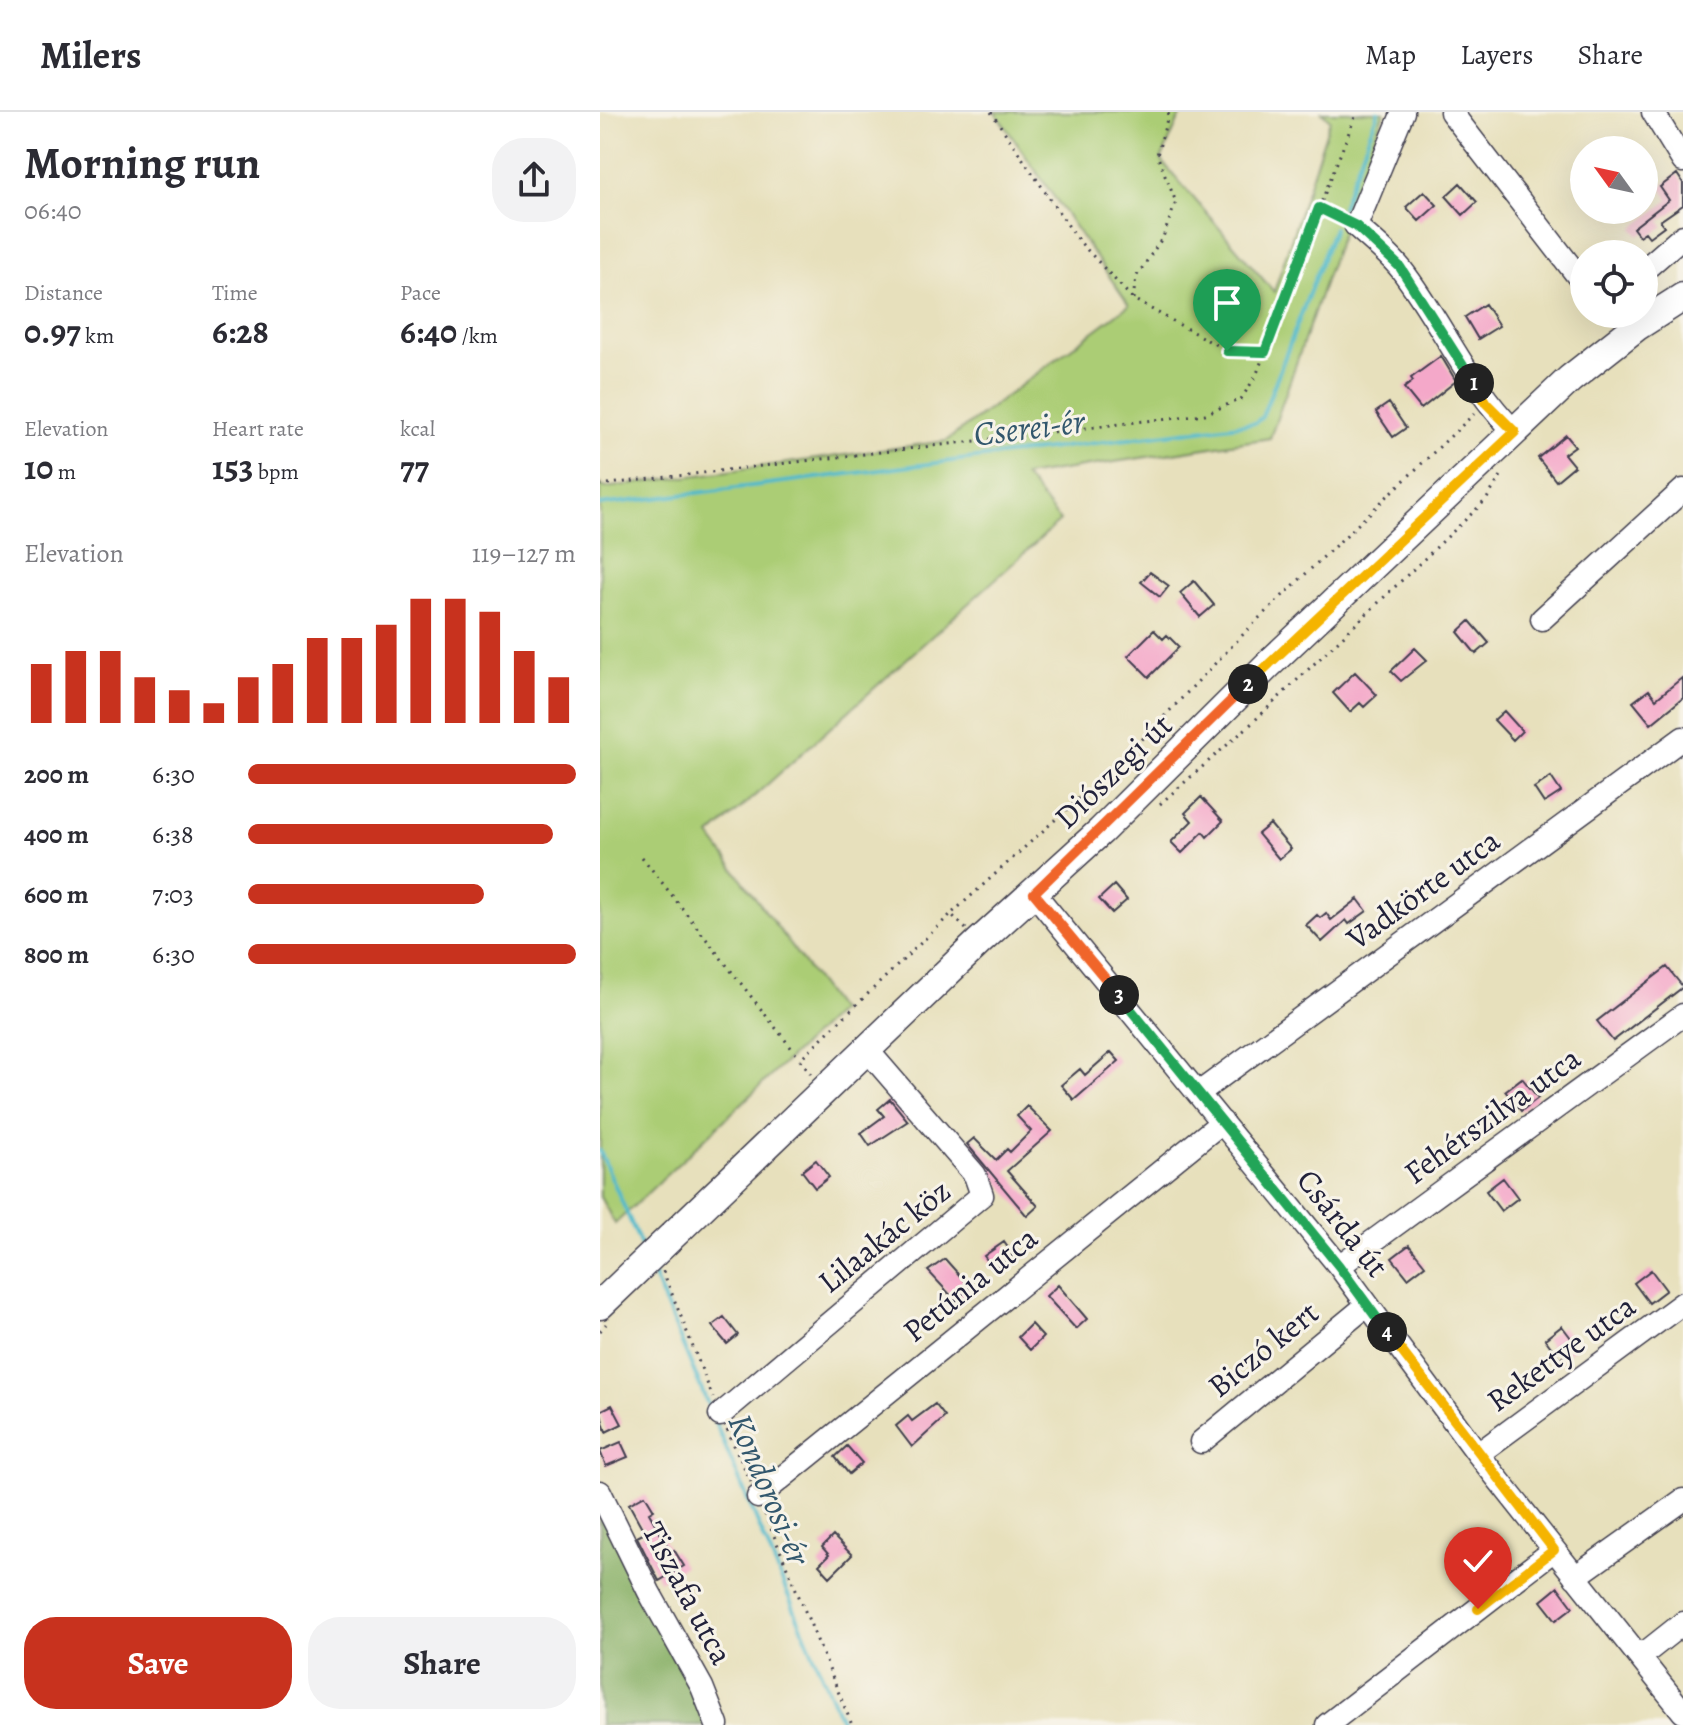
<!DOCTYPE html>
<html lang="en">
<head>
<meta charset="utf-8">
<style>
  :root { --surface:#fff; --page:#f2f2f3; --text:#2b2b33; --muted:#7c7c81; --line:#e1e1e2; --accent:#c8321e }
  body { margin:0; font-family:Alegreya,serif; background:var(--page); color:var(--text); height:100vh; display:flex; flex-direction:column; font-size:30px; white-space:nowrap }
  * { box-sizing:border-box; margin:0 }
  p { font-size:26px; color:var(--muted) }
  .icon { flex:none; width:44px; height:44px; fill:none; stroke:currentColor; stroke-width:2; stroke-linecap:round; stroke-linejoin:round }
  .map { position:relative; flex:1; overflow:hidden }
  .panel { display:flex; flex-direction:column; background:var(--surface); width:600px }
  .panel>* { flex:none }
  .needle { width:52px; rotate:303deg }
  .fabs { position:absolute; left:970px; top:24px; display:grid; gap:16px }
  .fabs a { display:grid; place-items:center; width:88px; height:88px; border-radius:50%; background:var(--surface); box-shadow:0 8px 32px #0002; font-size:40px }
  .pin { position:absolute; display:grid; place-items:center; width:68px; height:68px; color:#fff; margin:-82px -34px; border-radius:50% 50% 50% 0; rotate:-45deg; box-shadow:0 0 8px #0007 }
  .pin .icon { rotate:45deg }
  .km { position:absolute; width:40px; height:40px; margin:-20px; border-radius:50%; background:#222; color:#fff; font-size:22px; line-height:40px; text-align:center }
  .round { display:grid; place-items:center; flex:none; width:84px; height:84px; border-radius:32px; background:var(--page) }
  .headline { display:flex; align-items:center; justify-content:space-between; height:136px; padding:0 24px }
  h1 { font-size:44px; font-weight:600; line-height:60px }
  .metrics { display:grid; grid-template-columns:repeat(3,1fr); gap:12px; height:136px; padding:8px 24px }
  .metrics div { display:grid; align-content:center }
  .metrics b { font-size:34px; font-weight:600 }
  .metrics small { font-size:22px; font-weight:400 }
  .metrics p { font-size:22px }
  .chart { height:224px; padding:16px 24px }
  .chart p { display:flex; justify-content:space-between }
  .chart svg { width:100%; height:144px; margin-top:8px; stroke:var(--accent); stroke-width:6 }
  .cta { display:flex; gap:16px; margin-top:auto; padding:16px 24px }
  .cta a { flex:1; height:92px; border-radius:32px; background:var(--accent); color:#fff; font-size:32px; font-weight:600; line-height:92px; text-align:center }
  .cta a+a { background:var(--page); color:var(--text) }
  ul { padding:0 24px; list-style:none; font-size:26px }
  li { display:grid; grid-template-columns:128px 96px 1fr; align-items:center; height:60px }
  li i { height:20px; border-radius:10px; background:var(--accent) }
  header { display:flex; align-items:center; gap:48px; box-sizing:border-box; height:112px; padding:0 40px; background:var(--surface); border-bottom:2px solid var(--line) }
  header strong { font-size:38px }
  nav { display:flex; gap:44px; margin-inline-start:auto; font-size:28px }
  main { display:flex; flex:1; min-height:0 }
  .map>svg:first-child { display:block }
  .green { fill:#abcd75; stroke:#667858; stroke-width:2 }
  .forest { fill:#88b066; stroke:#556950; stroke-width:2 }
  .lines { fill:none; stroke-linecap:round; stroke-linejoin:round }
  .stream { stroke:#4fb9cb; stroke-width:4 }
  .building { fill:#f4a8c9 }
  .minor-casing { stroke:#403e4e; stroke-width:25 }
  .major-casing { stroke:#403e4e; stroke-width:31 }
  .path { stroke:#403e4e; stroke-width:3; stroke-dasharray:2 6; stroke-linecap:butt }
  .minor { stroke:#fff; stroke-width:22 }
  .major { stroke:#fff; stroke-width:28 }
  .split-1-casing { stroke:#fff; stroke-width:16 }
  .split-2-casing { stroke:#fff; stroke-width:16 }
  .split-3-casing { stroke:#fff; stroke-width:16 }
  .split-4-casing { stroke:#fff; stroke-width:16 }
  .split-5-casing { stroke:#fff; stroke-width:16 }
  .split-1 { stroke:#22a559; stroke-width:10 }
  .split-2 { stroke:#f5b400; stroke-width:10 }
  .split-3 { stroke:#f0652b; stroke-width:10 }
  .split-4 { stroke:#22a559; stroke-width:10 }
  .split-5 { stroke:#f5b400; stroke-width:10 }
  .labels { text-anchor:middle; stroke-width:6; stroke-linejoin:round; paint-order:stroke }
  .street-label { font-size:32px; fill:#22223b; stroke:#f7f3e8 }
  .water-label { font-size:34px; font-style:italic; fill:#32576d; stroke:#f7f3e8 }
</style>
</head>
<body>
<header>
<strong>Milers</strong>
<nav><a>Map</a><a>Layers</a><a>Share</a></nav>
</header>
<main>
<section class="panel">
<div class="headline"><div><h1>Morning run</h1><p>06:40</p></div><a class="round"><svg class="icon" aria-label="share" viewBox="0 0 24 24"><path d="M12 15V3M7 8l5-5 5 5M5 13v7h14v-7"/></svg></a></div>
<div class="metrics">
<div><p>Distance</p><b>0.97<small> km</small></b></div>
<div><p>Time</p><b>6:28</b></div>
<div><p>Pace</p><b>6:40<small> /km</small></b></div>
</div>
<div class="metrics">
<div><p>Elevation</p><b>10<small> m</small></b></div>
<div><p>Heart rate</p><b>153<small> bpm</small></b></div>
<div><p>kcal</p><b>77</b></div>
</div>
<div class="chart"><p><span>Elevation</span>119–127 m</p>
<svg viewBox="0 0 160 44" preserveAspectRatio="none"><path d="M5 44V26M15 44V22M25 44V22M35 44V30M45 44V34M55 44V38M65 44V30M75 44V26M85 44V18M95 44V18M105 44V14M115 44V6M125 44V6M135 44V10M145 44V22M155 44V30"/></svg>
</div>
<ul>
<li><b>200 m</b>6:30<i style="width:100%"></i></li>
<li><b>400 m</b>6:38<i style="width:93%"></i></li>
<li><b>600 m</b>7:03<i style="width:72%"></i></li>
<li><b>800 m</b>6:30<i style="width:100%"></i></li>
</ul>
<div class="cta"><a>Save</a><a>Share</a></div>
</section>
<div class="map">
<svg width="1083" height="1613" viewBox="0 0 1083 1613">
  <rect width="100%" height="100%" fill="#f7f3e8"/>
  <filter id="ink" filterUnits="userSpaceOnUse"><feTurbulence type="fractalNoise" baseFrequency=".0125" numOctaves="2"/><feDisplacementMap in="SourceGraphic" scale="16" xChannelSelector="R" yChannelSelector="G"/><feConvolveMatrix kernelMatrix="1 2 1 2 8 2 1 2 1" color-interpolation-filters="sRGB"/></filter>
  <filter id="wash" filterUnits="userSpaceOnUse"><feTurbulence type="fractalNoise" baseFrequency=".006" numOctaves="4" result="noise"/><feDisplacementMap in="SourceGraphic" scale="32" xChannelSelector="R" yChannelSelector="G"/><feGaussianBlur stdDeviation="1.8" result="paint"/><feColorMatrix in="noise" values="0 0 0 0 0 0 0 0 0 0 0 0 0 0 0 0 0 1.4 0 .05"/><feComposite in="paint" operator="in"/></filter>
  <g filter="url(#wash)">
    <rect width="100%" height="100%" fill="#e7e0bc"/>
    <!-- green -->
    <path class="green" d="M395,0H582L561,48L674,180L730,8L722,0H784L670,326L424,364L460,409L110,724L239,899L15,1112L0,1085V372L5,376L346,329L529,193Z"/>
    <!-- forest -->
    <path class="forest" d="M0,1387L57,1496L106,1613H0Z"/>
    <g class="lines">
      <!-- stream -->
      <path class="stream" d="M742,95L778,0
        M0,393L655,311L662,305L734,116
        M0,1039L42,1136
        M52,1160L112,1302
        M115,1310L243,1613"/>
    </g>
    <g id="blocks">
      <!-- building -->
      <path class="building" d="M1077,62L1083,71V93L1060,109L1064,114L1049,125L1045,120L1039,124L1033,116L1069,88L1060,75Z
        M860,71L877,90L863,103L846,84Z
        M824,79L837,93L819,109L806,95Z
        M885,192L899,214L878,227L865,205Z
        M841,244L856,269L821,297L804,276L813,269L811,266Z
        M789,291L806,316L793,325L776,300Z
        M966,323L975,334L964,342L974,354L956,369L938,346Z
        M550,460L569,474L560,485L541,470Z
        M594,469L614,493L600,505L580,481Z
        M870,509L889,531L876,542L858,520Z
        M554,518L563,527L567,523L579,535L549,565L528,544Z
        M815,536L827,548L801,569L791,559Z
        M755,560L777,583L764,595L760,591L750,600L733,581Z
        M1083,565V586L1051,612L1033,590L1049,578L1056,587Z
        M904,599L922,619L913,628L894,608Z
        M951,665L961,680L944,691L934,676Z
        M601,685L623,709L607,725L603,720L582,741L571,730L592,709L585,701Z
        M670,712L691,737L679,747L658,722Z
        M514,773L527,788L512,801L499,787Z
        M758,787L767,799L749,812L746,808L722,830L706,813L717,803L720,806L726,801L731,808Z
        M1067,855L1083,875L1013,929L997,909Z
        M511,940L519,949L474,988L461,973L480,957L485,963Z
        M922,966L938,986L921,999L905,979Z
        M290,987L308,1009L270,1034L261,1021L284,1004L278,997Z
        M427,994L452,1019L407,1059L438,1094L427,1104L367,1032L374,1026L396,1048L407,1037L410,1040L431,1019L417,1004Z
        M216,1048L229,1065L215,1076L202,1059Z
        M903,1066L918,1086L901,1099L886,1079Z
        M404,1130L413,1143L394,1157L384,1144Z
        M809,1133L825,1153L808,1166L792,1146Z
        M345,1147L370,1175L356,1189L328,1159Z
        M1051,1158L1066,1178L1049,1191L1034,1171Z
        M458,1173L487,1207L476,1217L446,1184Z
        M124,1205L138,1223L127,1232L112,1214Z
        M431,1212L443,1225L430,1238L418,1225Z
        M962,1214L977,1234L960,1247L945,1227Z
        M335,1292L345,1305L312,1335L296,1314L308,1304L312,1309Z
        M12,1293L22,1312L6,1320L0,1299Z
        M21,1330L28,1345L6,1354L0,1339Z
        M247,1334L262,1351L249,1362L235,1345Z
        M45,1383L54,1398L49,1401L71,1440L74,1438L84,1454L59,1469L37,1425L45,1421L29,1392Z
        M233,1424L252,1443L230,1465L219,1453L229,1443L222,1435Z
        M958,1475L973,1495L956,1508L941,1489Z"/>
    </g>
  </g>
  <g filter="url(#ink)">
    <use href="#blocks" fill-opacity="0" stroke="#403e4e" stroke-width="2"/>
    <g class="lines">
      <!-- minor casing -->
      <g class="minor-casing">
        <path id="minor" d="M803,0L756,114C770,127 788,141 801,157C842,210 867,273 915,320
          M851,0L984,172
          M1053,0L1083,49
          M1044,158L1083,124
          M942,507L1083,378
          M434,781L739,1154L878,1342L1083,1600
          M600,980L1083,626
          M739,1154L1083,903
          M120,1303L382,1083L375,1063L268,939
          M601,1330L766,1194
          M878,1342L1083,1191
          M0,1380L49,1480L102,1575L117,1613
          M158,1385L622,1010
          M975,1465L1083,1388
          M1040,1545L1083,1511
          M727,1613L954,1438"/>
      </g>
      <!-- major casing -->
      <g class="major-casing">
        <path id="major" d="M0,1193L379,830L501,719L668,553L970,267L1036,215L1083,185"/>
      </g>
      <!-- path -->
      <path class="path" d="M391,0L478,128L533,187L627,239L665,240
        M741,107L719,96L757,0
        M533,187L536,165L563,125L576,90L557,43L569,0
        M0,373L605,302L641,287L656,264L719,96
        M560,692L651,612L886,388L904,359
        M42,745L200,947
        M366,817L351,802L529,641L656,509L874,302
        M211,962L200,947L351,802
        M63,1159L113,1286
        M0,1219L6,1212
        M127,1318L151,1370
        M165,1402L252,1613"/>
      <!-- minor -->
      <use href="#minor" class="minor"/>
      <!-- major -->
      <use href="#major" class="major"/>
    </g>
  </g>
  <g class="lines" filter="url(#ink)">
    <!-- split-1 casing -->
    <g class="split-1-casing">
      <path id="split-1" d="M627,239L665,240L719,96L756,114L800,155L874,271"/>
    </g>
    <!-- split-2 casing -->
    <g class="split-2-casing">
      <path id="split-2" d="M648,572L915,320L886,291L874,271"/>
    </g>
    <!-- split-3 casing -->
    <g class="split-3-casing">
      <path id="split-3" d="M519,883L434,781L648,572"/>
    </g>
    <!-- split-4 casing -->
    <g class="split-4-casing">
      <path id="split-4" d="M519,883L739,1154L787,1220"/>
    </g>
    <!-- split-5 casing -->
    <g class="split-5-casing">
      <path id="split-5" d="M787,1220L954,1438L878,1497"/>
    </g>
    <!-- split-1 -->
    <use href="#split-1" class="split-1"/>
    <!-- split-2 -->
    <use href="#split-2" class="split-2"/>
    <!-- split-3 -->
    <use href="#split-3" class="split-3"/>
    <!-- split-4 -->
    <use href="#split-4" class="split-4"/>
    <!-- split-5 -->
    <use href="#split-5" class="split-5"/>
  </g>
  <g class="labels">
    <!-- street labels -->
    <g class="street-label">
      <text transform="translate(513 659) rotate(-44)" y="11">Diószegi út</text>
      <text transform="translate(823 777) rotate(-36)" y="11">Vadkörte utca</text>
      <text transform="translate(892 1003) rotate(-36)" y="11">Fehérszilva utca</text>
      <text transform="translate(743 1111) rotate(52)" y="11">Csárda út</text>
      <text transform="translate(284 1124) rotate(-39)" y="11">Lilaakác köz</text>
      <text transform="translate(370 1172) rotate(-39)" y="11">Petúnia utca</text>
      <text transform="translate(663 1237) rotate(-39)" y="11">Biczó kert</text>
      <text transform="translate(961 1241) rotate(-36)" y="11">Rekettye utca</text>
      <text transform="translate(88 1481) rotate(62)" y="11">Tiszafa utca</text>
    </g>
    <!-- water labels -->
    <g class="water-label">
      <text transform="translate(429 315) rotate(-7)" y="12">Cserei-ér</text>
      <text transform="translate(170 1377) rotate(67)" y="12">Kondorosi-ér</text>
    </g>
  </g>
</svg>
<div class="fabs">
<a><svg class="needle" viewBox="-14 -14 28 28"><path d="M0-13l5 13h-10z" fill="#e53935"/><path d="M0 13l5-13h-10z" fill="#7c7c81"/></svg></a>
<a><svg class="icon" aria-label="locate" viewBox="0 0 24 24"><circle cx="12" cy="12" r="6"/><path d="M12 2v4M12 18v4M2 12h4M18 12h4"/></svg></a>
</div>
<div class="pin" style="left:627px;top:239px;background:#1e9e55"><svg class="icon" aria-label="arrive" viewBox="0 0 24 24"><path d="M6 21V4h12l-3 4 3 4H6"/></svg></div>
<div class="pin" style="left:878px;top:1497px;background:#d93025"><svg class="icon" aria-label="check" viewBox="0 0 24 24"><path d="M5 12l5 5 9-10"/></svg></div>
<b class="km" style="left:874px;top:271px">1</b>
<b class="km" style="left:648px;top:572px">2</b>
<b class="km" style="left:519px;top:883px">3</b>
<b class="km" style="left:787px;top:1220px">4</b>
</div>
</main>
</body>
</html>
